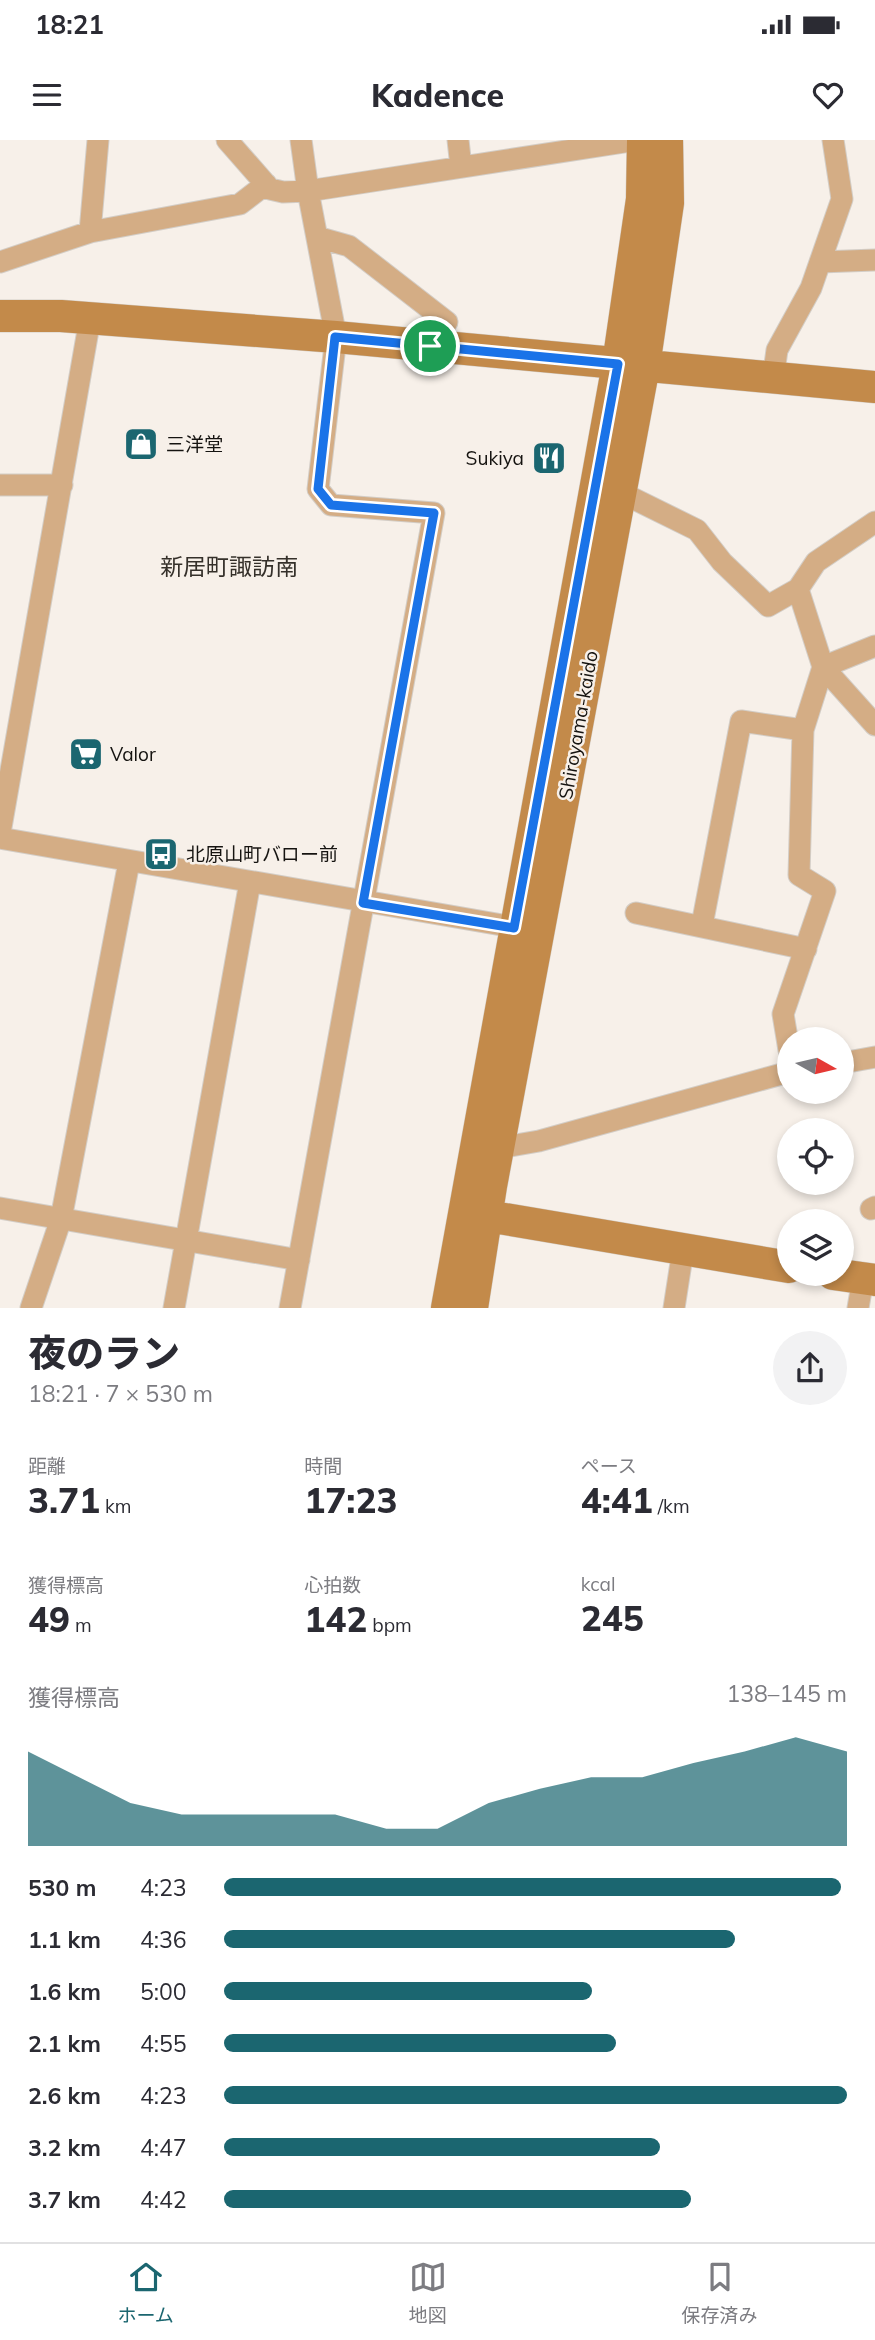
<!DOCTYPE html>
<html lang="ja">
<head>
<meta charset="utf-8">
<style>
  :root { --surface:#fff; --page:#f2f2f3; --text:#2b2b33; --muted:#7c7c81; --line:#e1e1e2; --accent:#1b6670 }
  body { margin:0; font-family:Mulish,"Noto Sans JP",sans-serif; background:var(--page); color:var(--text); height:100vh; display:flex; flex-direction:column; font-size:26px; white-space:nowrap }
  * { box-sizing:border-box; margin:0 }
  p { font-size:23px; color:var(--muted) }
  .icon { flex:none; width:38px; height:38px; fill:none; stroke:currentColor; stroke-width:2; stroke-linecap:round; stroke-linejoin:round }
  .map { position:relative; height:1168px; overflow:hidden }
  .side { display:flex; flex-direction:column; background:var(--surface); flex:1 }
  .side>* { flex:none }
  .needle { width:46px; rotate:98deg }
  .fabs { position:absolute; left:777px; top:887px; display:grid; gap:14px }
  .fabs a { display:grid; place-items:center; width:77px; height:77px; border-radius:50%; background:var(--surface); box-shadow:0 4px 10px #0003; font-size:35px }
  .pin { position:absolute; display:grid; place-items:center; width:60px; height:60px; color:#fff; margin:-30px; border:4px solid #fff; border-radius:50%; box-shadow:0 2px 7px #0007 }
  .round { display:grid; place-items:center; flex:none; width:74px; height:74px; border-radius:37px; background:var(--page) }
  .head { display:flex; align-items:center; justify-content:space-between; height:119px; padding:0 28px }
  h1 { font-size:38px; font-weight:800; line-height:52px }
  .figures { display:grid; grid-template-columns:repeat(3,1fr); gap:10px; height:119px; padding:7px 28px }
  .figures div { display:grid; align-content:center }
  .figures b { font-size:35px; font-weight:800 }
  .figures small { font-size:19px; font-weight:400 }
  .figures p { font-size:19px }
  .chart { height:196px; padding:14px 28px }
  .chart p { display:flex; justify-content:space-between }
  .chart svg { width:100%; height:126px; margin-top:7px; fill:var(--accent); opacity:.7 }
  ul { padding:0 28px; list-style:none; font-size:23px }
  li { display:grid; grid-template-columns:112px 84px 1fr; align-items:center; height:52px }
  li i { height:18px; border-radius:9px; background:var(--accent) }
  .status { display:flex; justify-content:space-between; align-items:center; height:49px; padding:0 35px; background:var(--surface); direction:ltr }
  .status svg { height:19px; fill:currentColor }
  header { display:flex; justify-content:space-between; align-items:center; height:91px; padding:0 28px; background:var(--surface); font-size:32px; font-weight:800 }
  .menu { display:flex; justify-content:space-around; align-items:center; height:98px; border-top:2px solid var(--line); background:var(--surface); font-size:19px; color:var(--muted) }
  .menu a { display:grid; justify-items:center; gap:4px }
  .menu .selected { color:var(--accent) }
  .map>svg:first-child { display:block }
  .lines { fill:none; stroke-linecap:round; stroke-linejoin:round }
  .street-casing { stroke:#d3cdc6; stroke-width:23 }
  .secondary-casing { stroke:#d3cdc6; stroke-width:33 }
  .street { stroke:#d4ad85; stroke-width:21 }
  .secondary { stroke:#c38a4a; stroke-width:32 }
  .route-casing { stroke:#fff; stroke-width:14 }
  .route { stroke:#1a73e8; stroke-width:9 }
  .labels { text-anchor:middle; stroke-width:5; stroke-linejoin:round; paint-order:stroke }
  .poi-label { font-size:19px; fill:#151310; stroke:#f7f0e9; text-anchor:start }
  .street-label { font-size:19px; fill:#151310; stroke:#f7f0e9 }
  .quarter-label { font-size:23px; fill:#35302a; stroke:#f7f0e9 }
</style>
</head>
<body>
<div class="status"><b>18:21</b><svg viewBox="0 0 49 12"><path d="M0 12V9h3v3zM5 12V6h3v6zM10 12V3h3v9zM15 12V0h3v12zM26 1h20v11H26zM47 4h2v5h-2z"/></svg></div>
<header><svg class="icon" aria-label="menu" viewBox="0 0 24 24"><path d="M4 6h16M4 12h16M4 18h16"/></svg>Kadence<svg class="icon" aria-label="heart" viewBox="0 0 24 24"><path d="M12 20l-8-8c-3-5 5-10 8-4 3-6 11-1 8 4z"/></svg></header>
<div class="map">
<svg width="875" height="1168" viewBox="0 0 875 1168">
  <rect width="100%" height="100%" fill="#f7f0e9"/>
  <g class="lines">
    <!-- street casing -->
    <g class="street-casing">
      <path id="street" d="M227,0L270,49L283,52L308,51L336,197L318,349L331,365L434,373L290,1168
        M301,0L308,51L637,0
        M458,0L461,27
        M90,92L98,0
        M317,97L349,106L447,182
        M0,122L90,92L240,64L266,44
        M820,122L875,120
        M773,239L777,210L811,148L842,59L833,0
        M0,345H62
        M620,352L697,390L722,422L768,466L798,449L823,527L875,585
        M798,449L816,422L875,382
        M0,693L90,179
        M0,698L514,787
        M636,773L806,809
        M702,785L741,581L803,590
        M789,910L783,874L825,751L799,735L803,590L823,527L875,506
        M842,923L875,917
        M498,1008L539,1001L789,932
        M0,1068L299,1120
        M871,1069L875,1067
        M31,1168L61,1079L129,722
        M174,1168L250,742
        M674,1168L683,1110
        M858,1168L863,1139"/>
    </g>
    <!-- secondary casing -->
    <g class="secondary-casing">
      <path id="secondary" d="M0,176H61L336,197L875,247
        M487,1076L789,1127
        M833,1134L875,1140
        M447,1168L618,224L642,59L643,0
        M472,1168L491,1046L644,226L668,63L667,0"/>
    </g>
    <!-- street -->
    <use href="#street" class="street"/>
    <!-- secondary -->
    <use href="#secondary" class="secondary"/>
  </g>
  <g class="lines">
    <!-- route casing -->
    <g class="route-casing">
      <path id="route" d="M335,197L618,224L514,788L363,763L434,373L331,365L318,349Z"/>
    </g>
    <!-- route -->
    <use href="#route" class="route"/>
  </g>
  <!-- icons -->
  <defs>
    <g id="shop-square" transform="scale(1.75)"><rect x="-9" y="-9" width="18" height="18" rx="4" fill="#1b6670" stroke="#f7f0e9"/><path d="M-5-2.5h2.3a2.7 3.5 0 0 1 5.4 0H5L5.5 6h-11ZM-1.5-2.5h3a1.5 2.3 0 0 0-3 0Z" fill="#fff"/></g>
    <g id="restaurant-square" transform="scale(1.75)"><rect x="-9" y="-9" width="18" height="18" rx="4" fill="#1b6670" stroke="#f7f0e9"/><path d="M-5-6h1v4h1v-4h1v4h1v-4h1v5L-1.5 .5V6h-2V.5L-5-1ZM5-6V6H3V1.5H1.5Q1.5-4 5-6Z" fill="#fff"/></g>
    <g id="supermarket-square" transform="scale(1.75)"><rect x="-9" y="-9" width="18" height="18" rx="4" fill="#1b6670" stroke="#f7f0e9"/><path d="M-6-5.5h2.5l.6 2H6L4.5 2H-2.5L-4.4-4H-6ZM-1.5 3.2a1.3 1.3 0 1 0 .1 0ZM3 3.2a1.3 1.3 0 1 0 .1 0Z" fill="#fff"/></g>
    <g id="bus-square" transform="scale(1.75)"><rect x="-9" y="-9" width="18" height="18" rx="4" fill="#1b6670" stroke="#f7f0e9"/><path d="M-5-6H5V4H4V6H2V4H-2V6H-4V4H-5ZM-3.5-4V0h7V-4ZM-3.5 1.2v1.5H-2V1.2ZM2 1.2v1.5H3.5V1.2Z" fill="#fff"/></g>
  </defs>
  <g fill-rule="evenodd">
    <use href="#shop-square" x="141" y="304"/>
    <use href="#restaurant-square" x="549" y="318"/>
    <use href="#supermarket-square" x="86" y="614"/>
    <use href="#bus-square" x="161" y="714"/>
  </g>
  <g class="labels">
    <!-- poi labels -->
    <g class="poi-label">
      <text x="166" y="311">三洋堂</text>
      <text x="524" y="325" text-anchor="end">Sukiya</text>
      <text x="110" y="621">Valor</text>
      <text x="186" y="721">北原山町バロー前</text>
    </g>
    <!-- street labels -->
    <g class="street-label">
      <text transform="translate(578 585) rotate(-80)" y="7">Shiroyama-kaido</text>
    </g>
    <!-- quarter labels -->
    <g class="quarter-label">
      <text x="229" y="435">新居町諏訪南</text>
    </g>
  </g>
</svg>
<div class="fabs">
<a><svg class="needle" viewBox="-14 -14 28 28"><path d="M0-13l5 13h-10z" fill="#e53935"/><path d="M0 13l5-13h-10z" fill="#7c7c81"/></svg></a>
<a><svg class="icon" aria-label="locate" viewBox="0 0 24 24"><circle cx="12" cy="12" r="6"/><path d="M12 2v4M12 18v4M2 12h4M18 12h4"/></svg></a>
<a><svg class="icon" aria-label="layers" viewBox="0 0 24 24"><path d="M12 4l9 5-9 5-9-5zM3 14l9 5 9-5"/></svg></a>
</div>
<div class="pin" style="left:430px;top:206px;background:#1e9e55"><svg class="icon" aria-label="arrive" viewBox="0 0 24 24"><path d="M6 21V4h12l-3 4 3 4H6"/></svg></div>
</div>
<section class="side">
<div class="head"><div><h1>夜のラン</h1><p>18:21 · 7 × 530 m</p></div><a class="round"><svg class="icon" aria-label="share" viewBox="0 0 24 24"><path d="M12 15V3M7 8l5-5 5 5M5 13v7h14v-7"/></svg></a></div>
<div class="figures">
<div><p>距離</p><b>3.71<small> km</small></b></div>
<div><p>時間</p><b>17:23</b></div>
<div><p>ペース</p><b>4:41<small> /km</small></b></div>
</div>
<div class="figures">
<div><p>獲得標高</p><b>49<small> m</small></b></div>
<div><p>心拍数</p><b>142<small> bpm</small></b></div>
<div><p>kcal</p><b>245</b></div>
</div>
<div class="chart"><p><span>獲得標高</span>138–145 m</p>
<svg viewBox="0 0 160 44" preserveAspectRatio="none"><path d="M0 44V11L10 20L20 29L30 33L40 33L50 33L60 33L70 38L80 38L90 29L100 24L110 20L120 20L130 15L140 11L150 6L160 11V44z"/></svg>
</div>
<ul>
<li><b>530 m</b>4:23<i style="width:99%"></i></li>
<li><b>1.1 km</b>4:36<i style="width:82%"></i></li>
<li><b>1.6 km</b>5:00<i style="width:59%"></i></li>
<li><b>2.1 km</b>4:55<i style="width:63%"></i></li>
<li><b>2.6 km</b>4:23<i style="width:100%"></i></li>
<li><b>3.2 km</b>4:47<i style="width:70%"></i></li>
<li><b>3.7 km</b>4:42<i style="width:75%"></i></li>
</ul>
</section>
<nav class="menu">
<a class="selected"><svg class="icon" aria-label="home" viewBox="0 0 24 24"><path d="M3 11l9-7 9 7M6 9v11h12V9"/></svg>ホーム</a>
<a><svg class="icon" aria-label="map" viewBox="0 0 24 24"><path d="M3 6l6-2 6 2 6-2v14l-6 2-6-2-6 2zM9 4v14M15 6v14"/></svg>地図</a>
<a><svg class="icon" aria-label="saved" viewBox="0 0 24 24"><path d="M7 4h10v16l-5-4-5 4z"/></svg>保存済み</a>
</nav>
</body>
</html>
